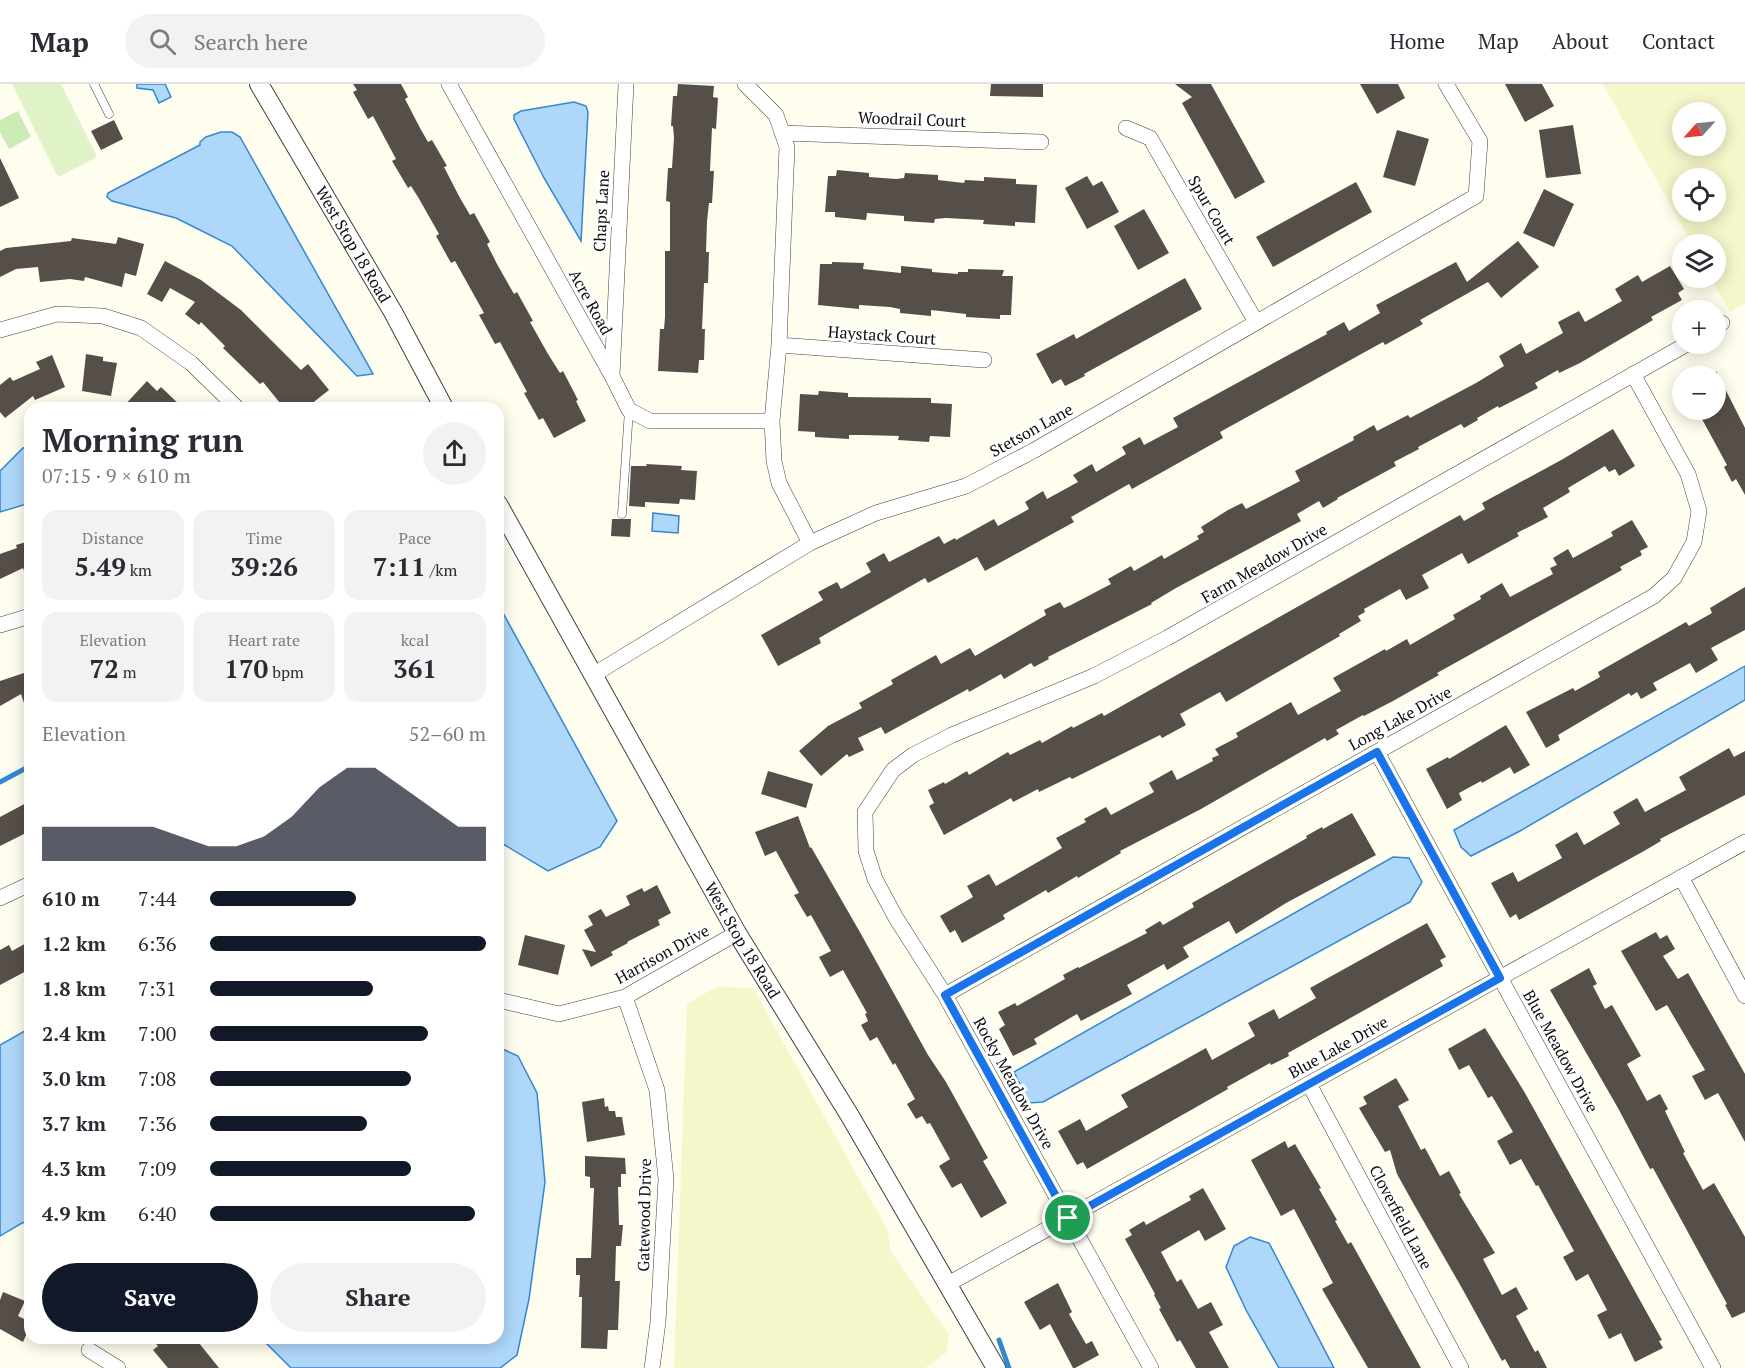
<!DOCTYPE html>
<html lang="en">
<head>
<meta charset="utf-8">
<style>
  :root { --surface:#fff; --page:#f2f2f3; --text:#2b2b33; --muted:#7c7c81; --line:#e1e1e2; --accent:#111827 }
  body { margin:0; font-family:"PT Serif",serif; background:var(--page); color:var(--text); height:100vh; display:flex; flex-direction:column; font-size:22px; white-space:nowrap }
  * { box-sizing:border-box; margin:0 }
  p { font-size:20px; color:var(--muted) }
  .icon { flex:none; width:33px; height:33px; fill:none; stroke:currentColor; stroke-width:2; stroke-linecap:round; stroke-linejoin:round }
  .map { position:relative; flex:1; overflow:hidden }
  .drawer { position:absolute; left:24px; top:318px; width:480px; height:942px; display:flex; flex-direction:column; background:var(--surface); border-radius:18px; box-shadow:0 3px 15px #0003 }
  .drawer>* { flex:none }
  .needle { width:39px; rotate:243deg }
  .fabs { position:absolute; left:1672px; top:18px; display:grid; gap:12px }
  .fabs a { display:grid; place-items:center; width:54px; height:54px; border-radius:50%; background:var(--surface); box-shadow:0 3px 15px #0003; font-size:30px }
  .pin { position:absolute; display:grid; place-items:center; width:51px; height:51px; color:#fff; margin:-26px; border:3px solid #fff; border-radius:50%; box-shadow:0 2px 6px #0007 }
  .round { display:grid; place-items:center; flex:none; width:63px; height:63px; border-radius:32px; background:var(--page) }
  .overview { display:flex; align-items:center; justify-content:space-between; height:102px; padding:0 18px }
  h1 { font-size:33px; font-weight:800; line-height:45px }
  .stats { display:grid; grid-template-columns:repeat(3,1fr); gap:9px; height:102px; padding:6px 18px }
  .stats div { display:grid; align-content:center; border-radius:15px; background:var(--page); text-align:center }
  .stats b { font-size:26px; font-weight:800 }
  .stats small { font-size:16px; font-weight:400 }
  .stats p { font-size:16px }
  .chart { height:168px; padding:12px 18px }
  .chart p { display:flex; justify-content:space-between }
  .chart svg { width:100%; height:108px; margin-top:6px; fill:var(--accent); opacity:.7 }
  .primary-button { display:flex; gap:12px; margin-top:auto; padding:12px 18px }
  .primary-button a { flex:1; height:69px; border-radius:36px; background:var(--accent); color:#fff; font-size:24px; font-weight:800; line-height:69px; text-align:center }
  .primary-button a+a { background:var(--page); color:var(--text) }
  ul { padding:0 18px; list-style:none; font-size:20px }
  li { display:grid; grid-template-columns:96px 72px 1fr; align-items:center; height:45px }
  li i { height:15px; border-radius:8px; background:var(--accent) }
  header { display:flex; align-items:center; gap:36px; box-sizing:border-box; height:84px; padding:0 30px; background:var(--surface); border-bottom:2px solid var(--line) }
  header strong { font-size:28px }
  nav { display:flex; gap:33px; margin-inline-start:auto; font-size:21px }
  .search { width:420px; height:54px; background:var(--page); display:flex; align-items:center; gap:15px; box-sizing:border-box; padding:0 21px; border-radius:33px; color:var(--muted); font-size:22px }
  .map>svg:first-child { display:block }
  .farmland { fill:#f6f6cb; fill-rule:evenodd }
  .green { fill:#cdebb5 }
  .pitch { fill:#e0f2c7 }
  .water { fill:#afd7f9; stroke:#3287d3; stroke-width:1.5 }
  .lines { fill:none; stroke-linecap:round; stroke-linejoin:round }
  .stream { stroke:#3287d3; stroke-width:5 }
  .building { fill:#564f49 }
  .service-casing { stroke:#404040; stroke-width:9 }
  .minor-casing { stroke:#404040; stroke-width:16 }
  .tertiary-casing { stroke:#404040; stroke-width:20 }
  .service { stroke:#fff; stroke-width:8 }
  .minor { stroke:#fff; stroke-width:15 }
  .tertiary { stroke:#fff; stroke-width:18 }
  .route-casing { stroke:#fff; stroke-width:12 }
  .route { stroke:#1a73e8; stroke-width:8 }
  .labels { text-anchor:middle; stroke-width:6; stroke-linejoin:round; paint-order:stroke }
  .street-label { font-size:16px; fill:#0d0d0d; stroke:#fff }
</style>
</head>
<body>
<header>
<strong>Map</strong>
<div class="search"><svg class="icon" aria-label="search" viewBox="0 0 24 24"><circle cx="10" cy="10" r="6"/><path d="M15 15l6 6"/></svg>Search here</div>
<nav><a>Home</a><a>Map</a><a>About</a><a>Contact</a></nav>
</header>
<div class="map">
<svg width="1745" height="1284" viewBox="0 0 1745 1284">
  <rect width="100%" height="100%" fill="#fffded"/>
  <!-- farmland -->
  <path class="farmland" d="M1603,0H1745V220L1730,228L1711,194H1716V160H1692ZM1683,28H1716V62H1683ZM1683,94H1716V128H1683Z
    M716,903L753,904L888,1147L890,1166L949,1251L946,1269L925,1284H674L687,920Z"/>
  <!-- green -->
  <path class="green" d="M18,27L31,53L9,65L0,48V36Z"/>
  <!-- pitch -->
  <path class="pitch" d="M12,0H61L97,73L58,93Z"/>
  <!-- water -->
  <path class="water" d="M137,0H165L171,13L159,19L153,6L137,4Z
    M574,18L586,22L588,28L581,157L544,94L514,35V31L521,27Z
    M221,48H232L240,53L373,290L357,292L232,162L176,134L112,117L107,113L108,109L200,61V58L206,53Z
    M30,362V419L0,428V387L23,364Z
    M653,429L679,432L678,449L652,447Z
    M498,524L503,529L617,737L600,763L548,787L498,757Z
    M1745,582V616L1520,747L1471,772L1461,763L1454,746Z
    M1393,773L1409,774L1422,798L1410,818L1043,1018L1029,1019L1014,988Z
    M30,944V1137L22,1139L0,1152V961Z
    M498,963L518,972L537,1009L545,1098L529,1215L517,1271L500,1284H291L261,1254H498Z
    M1250,1153L1269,1159L1334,1284H1279L1246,1226L1226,1183L1234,1162Z"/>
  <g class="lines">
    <!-- stream -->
    <path class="stream" d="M0,698L30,682
      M999,1256L1009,1284"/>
  </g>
  <!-- building -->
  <path class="building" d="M353,0H401L408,13L405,15L420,44L428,58L432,56L447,82L444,83L460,114L470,131L474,129L490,158L487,160L497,180L514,210L517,208L533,237L530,238L548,270L560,289L563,287L578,316L576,317L586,337L554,354L543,334L539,336L524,309L527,308L500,258L495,260L479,231L484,229L455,177L451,179L436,152L439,150L418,113L411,102L408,104L392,77L396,75L373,32L368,35L353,8L357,6Z
    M678,0L714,2L713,13L718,14L716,45L712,44L710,87H714L712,119H709L707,137L706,168H709L708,199H704L702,245H705L704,276H699L698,289L658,287L660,245H664L665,233V167H670V118L666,117L668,84H672L674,54L673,42H671L673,12H677Z
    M991,0H1043V13L990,12Z
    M1175,0H1211L1265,98L1235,115L1182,19L1192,13Z
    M1360,0H1398L1405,14L1377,30Z
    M1505,0H1542L1554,22L1525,38Z
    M114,36L123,55L101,66L91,47Z
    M1573,41L1581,90L1546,94L1539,46Z
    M1397,46L1429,55L1415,102L1383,93Z
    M0,74L19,114L0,123Z
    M837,86L869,89V93L896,95L904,94L905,89L938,91V96L964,99L965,96L984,97V93L1016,95V100L1037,101L1035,139L1015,138V142L983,140L984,136L946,134L935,135L934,139L904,137V132L867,129L866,136L835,133V128H825L828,92H836Z
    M1087,92L1093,102L1102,97L1119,128L1087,145L1065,104Z
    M1356,98L1372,128L1273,183L1256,153Z
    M1544,105L1574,120L1554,163L1523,149Z
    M1144,125L1169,169L1138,186L1114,142Z
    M118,153L144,160L136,192L125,189L122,203L85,193L84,197L70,195L40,198L38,183L16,185L0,193V167L6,164L71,157L72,154L116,160Z
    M1518,157L1539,183L1501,214L1488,198L1420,236L1423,240L1385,261L1383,258L1220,348L1223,354L1132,405L1129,400L1071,433L1074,438L985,487L977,473L928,499L925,494L819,554L821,559L778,582L761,551L823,516L818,508L837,498L841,505L871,488L866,479L884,469L889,478L939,452L944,460L955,454L956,456L994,435L998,442L1029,425L1025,418L1043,407L1047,415L1078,398L1073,391L1092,380L1096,388L1126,370L1122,363L1140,353L1144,361L1178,343L1173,334L1327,250L1326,248L1344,238L1349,247L1380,229L1376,221L1456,178L1467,198Z
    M165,177L201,196L241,226L301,286L308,280L329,306L306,324H284L263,298L260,300L223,264L225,262L201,238L199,241L185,230L195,218L170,204L162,218L147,210Z
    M832,178L864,179L863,185L901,189V182L932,185V188L958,190V188H968V185L1004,186L1002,192H1013L1011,231H1000V235L966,233V230L931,226V232L900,229V225L890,223L859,221V225L818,221L820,180H832Z
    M1670,182L1684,205L1678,209L1682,216L1651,233L1653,236L1580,279L1559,289L1558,286L1535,299L1538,304L1499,324L1498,322L1477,334L1478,336L1464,344L1461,340L1418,363L1419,365L1394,378L1396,382L1337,414L1338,415L1323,424L1319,417L1297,430L1301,437L1176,504L1151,519L1152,520L1048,573L1049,575L1034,583L1031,579L1004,595L1001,590L969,608L968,605L885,650L881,643L858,654L864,666L849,673L847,670L821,692L799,667L828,642L862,624L859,619L893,600L891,596L936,571L941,580L970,564L975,572L1046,531L1044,526L1060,518L1064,524L1071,521L1111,500L1108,495L1131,482L1134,487L1162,471L1164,475L1199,455L1197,452L1204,448L1201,443L1228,426L1242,419L1246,425L1300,397L1295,387L1354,356L1353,353L1374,341L1377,347L1408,331L1410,334L1476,299L1504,282L1499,272L1521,259L1526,270L1563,249L1558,238L1579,227L1585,238L1622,217L1615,205L1638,191L1642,198Z
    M1185,194L1202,225L1084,290L1085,292L1065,302L1061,295L1052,300L1036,270L1074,250L1076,255Z
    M86,270L103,273V277L117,279L111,312L82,307Z
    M52,271L65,303L35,316L33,312L5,334L0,328V301L10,293L13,297L40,285L36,278Z
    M1716,287L1745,344V411L1736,395L1732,398L1724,383L1727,381L1697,326H1716Z
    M147,297L157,307L161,303L183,324H122Z
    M819,307L848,309V313L931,314V319L952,320L950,353L930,352L929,358L898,356L899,352L864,351H849V355L815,353V348L798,347L800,310L818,311Z
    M1613,345L1635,382L1619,392L1615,385L1609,388L1605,382L1568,404L1570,408L1543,424L1548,433L1517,449L1519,452L1468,480L1462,469L1422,491L1429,504L1406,516L1400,505L1364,525L1365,528L1358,532L1361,537L1339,550L1340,552L1226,618L1220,608L1180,630L1186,641L1162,654L1160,651L1072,695L1070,693L1039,708L1038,705L1013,718L1011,714L944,751L929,722L934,719L928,706L944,698L945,700L967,687L969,691L1008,668L1010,671L1040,656L1042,659L1072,642L1073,644L1102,629L1104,632L1460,431L1464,437L1485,425L1482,419L1563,375Z
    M646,380L682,382L681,386L697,387L695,416L680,415L679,420L645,418V423L629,422L631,382H647Z
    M612,435H631L630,453L611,452Z
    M1632,436L1648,463L1640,467L1642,471L1620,483L1622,486L1437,589L1439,591L1393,617L1364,632L1363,631L1336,646L1339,650L1327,657L1325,654L1201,725L1120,767L1121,769L1078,794L1077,792L1048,809L1046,806L1003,831L1005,835L962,859L955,846L950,849L940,832L973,813L967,802L989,790L996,802L1024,786L1062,764L1056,754L1086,738L1084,735L1106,723L1111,731L1154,708L1149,699L1172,686L1177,696L1213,677L1212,674L1219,671L1215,665L1238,653L1236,649L1291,618L1298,631L1341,607L1333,594L1385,565L1386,567L1407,555L1410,561L1455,535L1453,531L1481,515L1480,512L1502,499L1510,513L1553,490L1550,484L1557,481L1553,474L1568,465L1573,474L1613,452L1611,448Z
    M30,457V496H27L23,484L0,495V470L17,464L16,461Z
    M1745,503V546L1711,564L1718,576L1696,589L1690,579L1653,599L1657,606L1641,615L1637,608L1631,612L1629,609L1558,651L1560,656L1546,664L1526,628L1573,604L1575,607L1600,593L1598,588L1686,538L1689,542L1712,529L1710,524Z
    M30,587V630L28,631L21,610L0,622V597Z
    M1506,641L1530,681L1514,690L1510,683L1482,699L1481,697L1459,709L1462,716L1447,725L1426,685L1448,673L1449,675Z
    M1729,664L1734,673L1745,667V711L1660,755L1661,757L1644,767L1519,836L1516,830L1510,834L1491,799L1513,788L1518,798L1562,774L1555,761L1577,748L1584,761L1620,740L1613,728L1637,714L1645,728L1686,706L1679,693Z
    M768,687L813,700L806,724L761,710Z
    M30,717V747L0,762V733Z
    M1352,729L1376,771L1286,819L1236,850L1229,837L1183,863L1189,873L1167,886L1164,880L1127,901L1132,910L1081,937L1077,930L1034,955L1037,960L1013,972L999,945L1005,941L998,928L1015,919L1017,922L1065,895L1063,891L1078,883L1079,884L1147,849L1145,846L1160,837L1163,841L1194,823L1192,819L1307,754L1306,752L1322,743L1323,745Z
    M798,732L810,764L811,763L861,850L928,971L946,998L988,1074L983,1077L1007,1119L981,1134L961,1099L952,1104L939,1082L950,1075L930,1039L927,1040L922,1032L916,1035L907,1020L915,1015L895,979L893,981L877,953L870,957L861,941L868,937L865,930L867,929L843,886L830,893L819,873L831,867L811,831L807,833L794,811L799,809L776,767L765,772L755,748Z
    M657,801L671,829L658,836L660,841L627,858L628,859L611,868L613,871L591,883L582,865L596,868L584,846L593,841L588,832L601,825L606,833L630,821L626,812L642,804L644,808Z
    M1427,839L1446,873L1440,876L1443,882L1288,969L1289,972L1271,981L1270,979L1227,1003L1228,1005L1087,1085L1083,1078L1077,1081L1058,1047L1080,1035L1086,1047L1128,1023L1121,1011L1181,978L1206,964L1212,976L1255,952L1248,939L1274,925L1279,935L1316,914L1310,904Z
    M1656,848L1660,855L1667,851L1675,865L1663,872L1678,895L1688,889L1745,990V1058L1718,1009L1705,1016L1692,992L1705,986L1667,921L1656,927L1621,867Z
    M525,851L565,861L558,891L518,881Z
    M30,857V885L0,901V866L9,861L12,867Z
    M1589,884L1597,900L1593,902L1605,925L1612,921L1641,972L1627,980L1647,1017L1660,1010L1668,1025L1665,1027L1685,1068L1683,1069L1703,1106L1714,1099L1745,1153V1228L1732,1234L1725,1221L1727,1220L1653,1084L1650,1085L1618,1024L1550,906Z
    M1485,944L1525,1009L1662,1256L1659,1257L1663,1264L1635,1278L1621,1249L1609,1255L1597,1231L1607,1226L1588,1190L1576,1197L1563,1173L1574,1167L1538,1101L1536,1102L1521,1075L1510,1081L1497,1057L1513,1048L1492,1012L1488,1014L1469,981L1459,986L1448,965Z
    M1396,994L1409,1016L1398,1022L1421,1066L1425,1064L1440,1092L1449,1087L1461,1109L1459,1110L1495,1169L1483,1175L1502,1211L1516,1203L1528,1225L1516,1232L1535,1268L1538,1266L1547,1284H1510L1505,1275L1502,1277L1463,1206L1412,1117L1397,1090L1390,1066L1385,1068L1359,1024L1367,1020L1363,1013Z
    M604,1014L605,1023L608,1022L609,1027H615L616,1033H622L625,1051L587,1058L582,1018Z
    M1285,1057L1288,1064L1295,1060L1321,1104L1319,1105L1337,1136L1335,1137L1348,1160L1351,1158L1421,1284H1368L1322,1205L1333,1199L1294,1125L1281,1132L1251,1076Z
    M585,1072L625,1074L626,1090H621V1103H618L619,1141H623L621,1162H616L615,1197H620L618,1246H608L607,1265L581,1264L582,1213H579L580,1191H576V1174H591L594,1104H590V1093L585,1092Z
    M1203,1104L1226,1145L1205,1157L1199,1146L1161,1168L1177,1198L1181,1195L1198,1225L1211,1218L1223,1241L1209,1248L1229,1284H1196L1180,1256L1177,1258L1159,1225L1161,1224L1154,1211L1155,1210L1125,1155L1132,1151L1129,1146L1144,1137L1146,1141L1191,1116L1189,1112Z
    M1058,1199L1072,1228L1069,1230L1086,1260L1092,1257L1099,1271L1075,1284H1073L1050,1240L1040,1246L1024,1218Z
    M3,1208L25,1217L18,1232L30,1238V1242L23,1258L0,1245V1216Z
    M151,1254H195L219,1284H168L153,1266L158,1262Z"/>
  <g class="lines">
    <!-- service casing -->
    <g class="service-casing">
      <path id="service" d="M94,0L109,30
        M622,430L629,326"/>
    </g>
    <!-- minor casing -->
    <g class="minor-casing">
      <path id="minor" d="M449,0L612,292L629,326L650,337H772
        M745,0L776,31L787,63L779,261L772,337L774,377L779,399L810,459
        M1126,44L1150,54L1256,238
        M782,49L1041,58
        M1716,243L1722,239
        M0,246L57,230L103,232L141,244L191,279L237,324
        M779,261L984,276
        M612,292L626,0
        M0,541L30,532
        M593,591L810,459L876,429L966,402L1033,367L1476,112L1480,57L1446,0
        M1377,668L1713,1284
        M1681,793L1745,912
        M0,814L30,800
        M945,911L1654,512L1674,494L1694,458L1699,427L1688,390L1633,290
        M625,913L657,1006L666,1095L658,1238L652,1284
        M498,916L559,930L625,913L737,849
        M1309,1000L1461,1284
        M948,1200L1745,758
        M89,1266L118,1284
        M1151,1284L945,911L896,834L875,795L866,767L865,728L893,686L913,671L952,651L1094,592L1167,554L1687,260"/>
    </g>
    <!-- tertiary casing -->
    <g class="tertiary-casing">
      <g id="tertiary">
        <path id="s1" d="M259,0L393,228L444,324"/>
        <path id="s2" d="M498,420L737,849L850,1032L996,1284"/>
      </g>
    </g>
    <!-- service -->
    <use href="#service" class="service"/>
    <!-- minor -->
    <use href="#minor" class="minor"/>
    <!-- tertiary -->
    <use href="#tertiary" class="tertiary"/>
  </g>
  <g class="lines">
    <!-- route casing -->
    <g class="route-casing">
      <path id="route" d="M1377,668L1500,894L1068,1134L945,911Z"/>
    </g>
    <!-- route -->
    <use href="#route" class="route"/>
  </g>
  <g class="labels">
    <!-- street labels -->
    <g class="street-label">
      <text transform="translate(912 35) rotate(2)" y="6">Woodrail Court</text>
      <text transform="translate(1212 126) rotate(60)" y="6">Spur Court</text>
      <text transform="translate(601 127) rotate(-87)" y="6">Chaps Lane</text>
      <text dy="6" stroke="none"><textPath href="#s1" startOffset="186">West Stop 18 Road</textPath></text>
      <text transform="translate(591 218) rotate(61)" y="6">Acre Road</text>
      <text transform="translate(882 251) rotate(4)" y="6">Haystack Court</text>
      <text transform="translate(1031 346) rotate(-29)" y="6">Stetson Lane</text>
      <text transform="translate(1264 479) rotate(-30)" y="6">Farm Meadow Drive</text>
      <text transform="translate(1400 634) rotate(-29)" y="6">Long Lake Drive</text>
      <text dy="6" stroke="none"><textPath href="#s2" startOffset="500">West Stop 18 Road</textPath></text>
      <text transform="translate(662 870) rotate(-29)" y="6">Harrison Drive</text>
      <text transform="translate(1338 963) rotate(-29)" y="6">Blue Lake Drive</text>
      <text transform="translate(1561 967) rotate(61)" y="6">Blue Meadow Drive</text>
      <text transform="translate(1014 999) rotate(61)" y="6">Rocky Meadow Drive</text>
      <text transform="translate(644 1131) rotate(-89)" y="6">Gatewood Drive</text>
      <text transform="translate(1401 1133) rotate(62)" y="6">Cloverfield Lane</text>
    </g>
  </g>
</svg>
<div class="fabs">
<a><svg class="needle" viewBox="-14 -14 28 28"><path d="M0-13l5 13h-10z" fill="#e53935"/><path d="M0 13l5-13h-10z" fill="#7c7c81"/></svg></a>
<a><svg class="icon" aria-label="locate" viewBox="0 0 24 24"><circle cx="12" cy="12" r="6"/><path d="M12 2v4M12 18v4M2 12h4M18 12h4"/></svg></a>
<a><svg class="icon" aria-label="layers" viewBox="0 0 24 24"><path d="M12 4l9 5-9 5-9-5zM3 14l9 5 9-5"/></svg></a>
<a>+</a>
<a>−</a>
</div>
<div class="pin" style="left:1068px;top:1134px;background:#1e9e55"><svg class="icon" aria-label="arrive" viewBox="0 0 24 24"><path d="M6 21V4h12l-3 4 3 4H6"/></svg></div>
<section class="drawer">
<div class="overview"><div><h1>Morning run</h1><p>07:15 · 9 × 610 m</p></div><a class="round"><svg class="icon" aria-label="share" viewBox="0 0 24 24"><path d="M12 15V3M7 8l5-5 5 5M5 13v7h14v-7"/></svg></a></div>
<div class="stats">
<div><p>Distance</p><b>5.49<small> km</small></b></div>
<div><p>Time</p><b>39:26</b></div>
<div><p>Pace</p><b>7:11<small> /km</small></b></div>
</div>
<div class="stats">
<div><p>Elevation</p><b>72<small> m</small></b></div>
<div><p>Heart rate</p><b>170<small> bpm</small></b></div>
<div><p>kcal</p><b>361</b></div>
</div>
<div class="chart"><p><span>Elevation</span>52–60 m</p>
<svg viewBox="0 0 160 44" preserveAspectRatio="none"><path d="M0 44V30L10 30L20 30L30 30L40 30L50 34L60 38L70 38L80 34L90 26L100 14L110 6L120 6L130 14L140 22L150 30L160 30V44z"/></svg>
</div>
<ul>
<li><b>610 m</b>7:44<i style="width:53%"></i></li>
<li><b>1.2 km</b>6:36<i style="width:100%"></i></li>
<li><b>1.8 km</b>7:31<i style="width:59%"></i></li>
<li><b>2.4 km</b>7:00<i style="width:79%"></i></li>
<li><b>3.0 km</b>7:08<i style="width:73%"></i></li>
<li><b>3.7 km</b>7:36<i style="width:57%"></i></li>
<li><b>4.3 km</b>7:09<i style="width:73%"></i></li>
<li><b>4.9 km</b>6:40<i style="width:96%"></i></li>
</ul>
<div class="primary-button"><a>Save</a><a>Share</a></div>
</section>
</div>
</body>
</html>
